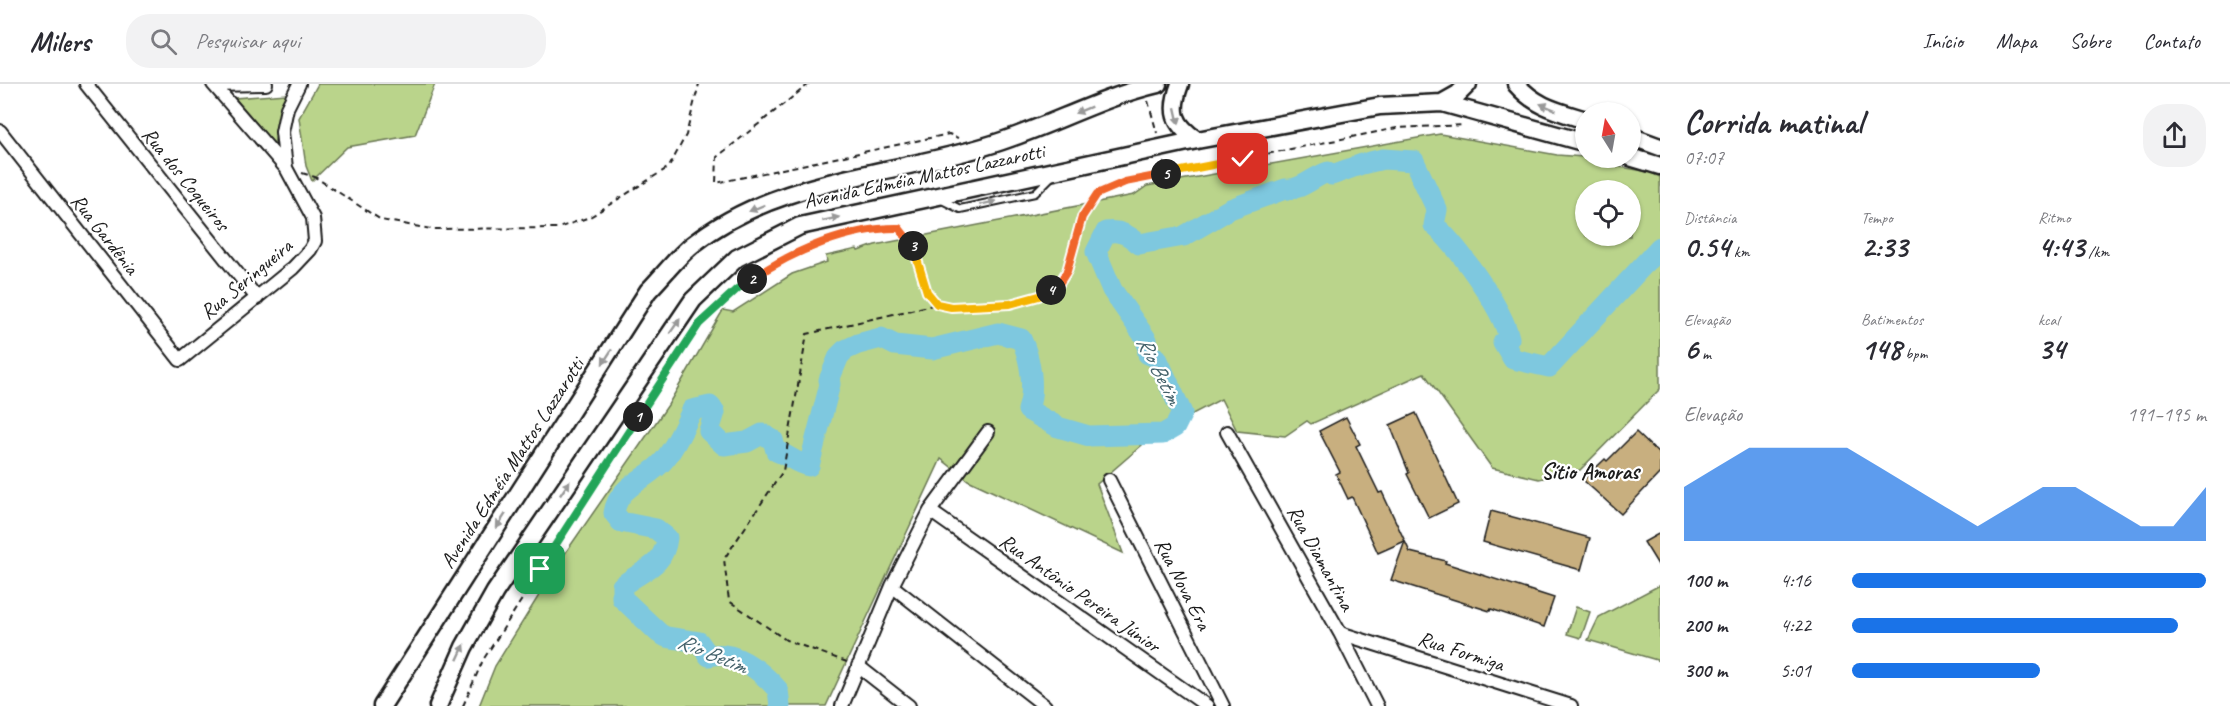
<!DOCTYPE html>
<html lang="pt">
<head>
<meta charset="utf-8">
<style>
  :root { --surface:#fff; --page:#f2f2f3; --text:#2b2b33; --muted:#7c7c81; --line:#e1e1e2; --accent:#1a73e8 }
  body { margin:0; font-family:Caveat,sans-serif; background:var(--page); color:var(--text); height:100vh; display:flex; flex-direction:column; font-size:22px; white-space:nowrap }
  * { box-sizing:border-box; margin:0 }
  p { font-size:20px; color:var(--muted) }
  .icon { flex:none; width:33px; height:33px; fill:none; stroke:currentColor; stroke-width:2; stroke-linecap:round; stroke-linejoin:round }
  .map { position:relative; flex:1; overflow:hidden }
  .panel { display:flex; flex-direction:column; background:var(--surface); width:570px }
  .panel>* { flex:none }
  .needle { width:39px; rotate:349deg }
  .buttons { position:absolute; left:1575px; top:18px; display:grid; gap:12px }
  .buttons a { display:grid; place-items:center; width:66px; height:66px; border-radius:50%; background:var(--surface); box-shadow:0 2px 4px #0004; font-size:30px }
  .pin { position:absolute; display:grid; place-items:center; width:51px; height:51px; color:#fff; margin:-26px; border-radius:12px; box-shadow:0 3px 9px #0006 }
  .km { position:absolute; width:30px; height:30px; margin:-15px; border-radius:50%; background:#222; color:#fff; font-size:16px; line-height:30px; text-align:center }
  .round { display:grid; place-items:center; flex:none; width:63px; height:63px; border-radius:24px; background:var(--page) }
  .summary { display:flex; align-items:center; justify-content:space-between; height:102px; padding:0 24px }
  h1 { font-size:33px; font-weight:700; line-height:45px }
  .stats { display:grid; grid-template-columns:repeat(3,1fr); gap:9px; height:102px; padding:6px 24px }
  .stats div { display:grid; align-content:center }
  .stats b { font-size:30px; font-weight:700 }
  .stats small { font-size:16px; font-weight:400 }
  .stats p { font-size:16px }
  .chart { height:168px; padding:12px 24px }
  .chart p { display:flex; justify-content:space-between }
  .chart svg { width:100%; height:108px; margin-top:6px; fill:var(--accent); opacity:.7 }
  ul { padding:0 24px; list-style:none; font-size:20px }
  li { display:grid; grid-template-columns:96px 72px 1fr; align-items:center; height:45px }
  li i { height:15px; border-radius:8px; background:var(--accent) }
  header { display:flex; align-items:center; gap:36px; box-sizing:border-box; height:84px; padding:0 30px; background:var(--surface); border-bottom:2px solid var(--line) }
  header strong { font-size:28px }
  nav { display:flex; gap:33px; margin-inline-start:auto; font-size:21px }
  .search { width:420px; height:54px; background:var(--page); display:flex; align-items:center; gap:15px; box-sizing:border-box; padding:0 21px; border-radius:24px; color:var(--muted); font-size:22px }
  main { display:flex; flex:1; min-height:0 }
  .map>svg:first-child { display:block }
  .green { fill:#bad48b; stroke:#6b7854; stroke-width:1.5; fill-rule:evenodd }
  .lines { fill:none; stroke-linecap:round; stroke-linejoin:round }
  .river { stroke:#7ec8df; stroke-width:21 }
  .building { fill:#c8af7f; stroke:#1c1c1c; stroke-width:1.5 }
  .lane-casing { stroke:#1c1c1c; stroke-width:10 }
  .street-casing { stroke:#1c1c1c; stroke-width:16 }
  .secondary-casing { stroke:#1c1c1c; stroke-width:21 }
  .path { stroke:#1c1c1c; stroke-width:2; stroke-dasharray:6 4.5; stroke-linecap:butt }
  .lane { stroke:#fff; stroke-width:6 }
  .street { stroke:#fff; stroke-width:12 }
  .secondary { stroke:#fff; stroke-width:16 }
  .oneway { fill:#999 }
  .split-1-casing { stroke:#fff; stroke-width:12 }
  .split-2-casing { stroke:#fff; stroke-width:12 }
  .split-3-casing { stroke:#fff; stroke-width:12 }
  .split-4-casing { stroke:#fff; stroke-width:12 }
  .split-5-casing { stroke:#fff; stroke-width:12 }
  .split-6-casing { stroke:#fff; stroke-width:12 }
  .split-1 { stroke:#22a559; stroke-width:8 }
  .split-2 { stroke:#22a559; stroke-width:8 }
  .split-3 { stroke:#f0652b; stroke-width:8 }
  .split-4 { stroke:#f5b400; stroke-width:8 }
  .split-5 { stroke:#f0652b; stroke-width:8 }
  .split-6 { stroke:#f5b400; stroke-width:8 }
  .labels { text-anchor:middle; stroke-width:4.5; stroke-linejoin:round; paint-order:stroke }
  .street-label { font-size:21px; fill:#1c1c1c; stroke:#fff }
  .water-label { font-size:22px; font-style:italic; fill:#43616a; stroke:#fff }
  .neighbourhood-label { font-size:22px; font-weight:bold; fill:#1c1c1c; stroke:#fff }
</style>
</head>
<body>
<header>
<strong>Milers</strong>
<div class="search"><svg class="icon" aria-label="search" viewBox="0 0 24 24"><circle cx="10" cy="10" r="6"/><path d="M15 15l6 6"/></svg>Pesquisar aqui</div>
<nav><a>Início</a><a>Mapa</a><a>Sobre</a><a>Contato</a></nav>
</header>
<main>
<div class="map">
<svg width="1660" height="622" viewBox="0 0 1660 622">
  <rect width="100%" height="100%" fill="#fff"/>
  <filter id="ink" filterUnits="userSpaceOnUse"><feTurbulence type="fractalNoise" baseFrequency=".0167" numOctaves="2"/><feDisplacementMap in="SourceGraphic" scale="12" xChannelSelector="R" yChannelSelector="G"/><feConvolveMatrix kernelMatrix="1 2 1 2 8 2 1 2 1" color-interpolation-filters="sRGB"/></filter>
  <g filter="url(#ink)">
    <!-- green -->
    <path class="green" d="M318,0H435L415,51L347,63L312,97L306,82L299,34Z
      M286,10L274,60L235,14Z
      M1440,50L1557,71L1584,73L1602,80L1650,88L1660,93V305L1580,386L1539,395L1492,384L1424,289L1311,340L1307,337L1285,352L1237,347L1221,315L1156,349L1097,400L1123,469L968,396L941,375L826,622H479L495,582L566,468L668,321L723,226L733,228L792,190L827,178L826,172L857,165L858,167L875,161L1134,111L1147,102ZM1586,106H1630V152H1586Z
      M1660,501V577L1588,556L1599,533Z
      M1576,523L1590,528L1581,554L1567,550Z"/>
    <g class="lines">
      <!-- river -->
      <path class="river" d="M780,622L778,606C765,591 744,573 724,571C719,570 713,571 709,572L699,558L666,553L659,549L622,514V502C643,485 664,483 667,454L656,445L621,438L614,429C618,400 649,396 665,375C676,361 685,342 692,326L710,322L715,328L709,347L724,361L747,358L762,350L773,356L776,367C788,371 797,380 809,382L830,300L829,296L839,272L845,266L858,260L873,256L881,254L895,261L932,265L998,249L1021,255C1031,275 1035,305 1028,326L1058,343L1089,352L1163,350L1175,343L1182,329L1157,274L1148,270L1147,256L1112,206L1096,168L1106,148C1120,146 1129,151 1139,160L1184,152L1230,125L1285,105C1301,107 1314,92 1328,88L1332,91L1362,80L1383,75L1414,77L1437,126L1434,141C1457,161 1503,225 1509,254L1503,258L1513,275L1549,283L1660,163"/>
    </g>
    <!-- building -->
    <path class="building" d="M1416,329L1458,420L1429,434L1407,390L1409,389L1390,341Z
      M1346,333L1360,360L1356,362L1379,409L1382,408L1410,468L1446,477L1445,479L1554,514L1544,543L1491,525L1490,527L1391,496L1405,457L1378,469L1352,413L1348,415L1336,390L1340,388L1319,347Z
      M1636,348L1660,371V389L1621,430L1583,396L1605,375L1607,377Z
      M1491,427L1590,454L1581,486L1483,458Z
      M1660,449V484L1644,458Z"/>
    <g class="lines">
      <!-- lane casing -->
      <g class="lane-casing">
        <path id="lane" d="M942,116L960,125L1035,109L1053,91"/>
      </g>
      <!-- street casing -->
      <g class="street-casing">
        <path id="street" d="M86,0L257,214
          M213,0L285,83
          M214,1L266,0
          M0,47L180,276L293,184L310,166L315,157L313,134L286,84L282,48L287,24L299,0
          M1227,348L1340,549L1377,622
          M1109,396L1223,622
          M930,427L1207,622
          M892,502L1045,622
          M1340,549L1571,622
          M858,582L909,622
          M842,622L892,502L930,427L988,348"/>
      </g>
      <!-- secondary casing -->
      <g class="secondary-casing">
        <path id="secondary" d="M1180,0C1170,27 1173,40 1197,56
          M1516,0C1536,23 1557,27 1586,36
          M1442,19L1458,10L1468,0
          M1630,52L1660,63
          M1630,73L1660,82
          M382,622L648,207C663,192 676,174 692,161C775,95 885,92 983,63C1043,46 1098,14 1158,0
          M438,622L464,563L495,508L693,216L737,174L800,142L1197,56L1380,22L1442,19L1586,59"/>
      </g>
      <!-- path -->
      <path class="path" d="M809,0L717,73L716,99L949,50L958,54
        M1148,17L1157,49
        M1164,78L1166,90
        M302,89L315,93L381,136L431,145L558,144L590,133L669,83L686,51L699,0
        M847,578L786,556L729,517L724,475L783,387L807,250L937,220
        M463,622L483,576L699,240C749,194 781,169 849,152C866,148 881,144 899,144L914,163L927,208L937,220L951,223L1010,220L1039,212L1057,203L1067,187L1082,133L1097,110L1125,98L1397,44L1464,41"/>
      <!-- lane -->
      <use href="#lane" class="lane"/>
      <!-- street -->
      <use href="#street" class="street"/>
      <!-- secondary -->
      <use href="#secondary" class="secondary"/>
    </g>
    <!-- one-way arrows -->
    <defs><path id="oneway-solid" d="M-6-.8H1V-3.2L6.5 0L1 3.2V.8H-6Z" transform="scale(1.5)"/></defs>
    <g class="oneway">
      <use href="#oneway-solid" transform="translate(1548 23) rotate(-158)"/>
      <use href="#oneway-solid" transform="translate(1083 26) rotate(158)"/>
      <use href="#oneway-solid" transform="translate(1177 32) rotate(77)"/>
      <use href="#oneway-solid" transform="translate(988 119) rotate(-12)"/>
      <use href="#oneway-solid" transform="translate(757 124) rotate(157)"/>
      <use href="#oneway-solid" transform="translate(831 135) rotate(-13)"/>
      <use href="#oneway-solid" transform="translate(675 242) rotate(-55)"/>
      <use href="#oneway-solid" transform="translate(607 273) rotate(123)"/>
      <use href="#oneway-solid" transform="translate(565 404) rotate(-56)"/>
      <use href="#oneway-solid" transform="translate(501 437) rotate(123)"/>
      <use href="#oneway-solid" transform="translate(461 568) rotate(-65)"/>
    </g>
  </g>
  <g class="lines" filter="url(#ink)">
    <!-- split-1 casing -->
    <g class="split-1-casing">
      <path id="split-1" d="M540,485L638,333"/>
    </g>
    <!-- split-2 casing -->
    <g class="split-2-casing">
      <path id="split-2" d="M638,333L699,240L737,205L752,195"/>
    </g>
    <!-- split-3 casing -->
    <g class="split-3-casing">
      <path id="split-3" d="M752,195C792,167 850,143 899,144L913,162"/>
    </g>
    <!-- split-4 casing -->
    <g class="split-4-casing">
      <path id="split-4" d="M913,162L927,208L937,220L951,223L1010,220L1039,212L1051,206"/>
    </g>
    <!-- split-5 casing -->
    <g class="split-5-casing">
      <path id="split-5" d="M1051,206L1057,203L1067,187L1082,133L1097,110L1125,98L1166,90"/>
    </g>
    <!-- split-6 casing -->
    <g class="split-6-casing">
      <path id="split-6" d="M1166,90L1243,75"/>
    </g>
    <!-- split-1 -->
    <use href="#split-1" class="split-1"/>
    <!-- split-2 -->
    <use href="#split-2" class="split-2"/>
    <!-- split-3 -->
    <use href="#split-3" class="split-3"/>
    <!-- split-4 -->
    <use href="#split-4" class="split-4"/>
    <!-- split-5 -->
    <use href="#split-5" class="split-5"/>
    <!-- split-6 -->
    <use href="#split-6" class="split-6"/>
  </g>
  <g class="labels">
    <!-- street labels -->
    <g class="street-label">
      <text transform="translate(924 92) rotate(-12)" y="7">Avenida Edméia Mattos Lazzarotti</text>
      <text transform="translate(186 95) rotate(51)" y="7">Rua dos Coqueiros</text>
      <text transform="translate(105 150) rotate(52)" y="7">Rua Gardênia</text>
      <text transform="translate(246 195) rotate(-40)" y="7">Rua Seringueira</text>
      <text transform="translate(512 379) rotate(-57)" y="7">Avenida Edméia Mattos Lazzarotti</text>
      <text transform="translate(1321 474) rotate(61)" y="7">Rua Diamantina</text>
      <text transform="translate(1183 500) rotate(63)" y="7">Rua Nova Era</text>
      <text transform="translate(1080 509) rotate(35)" y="7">Rua Antônio Pereira Júnior</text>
      <text transform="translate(1461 567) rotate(18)" y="7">Rua Formiga</text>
    </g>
    <!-- water labels -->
    <g class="water-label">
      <text transform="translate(1160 286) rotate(63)" y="8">Rio Betim</text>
      <text transform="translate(713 569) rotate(22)" y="8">Rio Betim</text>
    </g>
    <!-- neighbourhood labels -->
    <g class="neighbourhood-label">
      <text x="1590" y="395">Sítio Amoras</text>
    </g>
  </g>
</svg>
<div class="buttons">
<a><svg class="needle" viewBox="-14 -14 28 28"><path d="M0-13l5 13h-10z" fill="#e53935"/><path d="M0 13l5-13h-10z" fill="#7c7c81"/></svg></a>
<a><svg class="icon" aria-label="locate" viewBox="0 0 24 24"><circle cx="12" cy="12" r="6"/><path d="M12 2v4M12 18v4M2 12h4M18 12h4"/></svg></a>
</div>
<div class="pin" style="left:540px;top:485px;background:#1e9e55"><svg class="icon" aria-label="arrive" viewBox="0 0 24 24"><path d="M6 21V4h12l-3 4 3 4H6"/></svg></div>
<div class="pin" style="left:1243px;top:75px;background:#d93025"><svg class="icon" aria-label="check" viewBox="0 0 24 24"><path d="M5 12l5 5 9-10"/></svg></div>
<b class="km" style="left:638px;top:333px">1</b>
<b class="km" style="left:752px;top:195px">2</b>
<b class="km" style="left:913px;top:162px">3</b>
<b class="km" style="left:1051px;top:206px">4</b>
<b class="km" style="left:1166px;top:90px">5</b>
</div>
<section class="panel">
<div class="summary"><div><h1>Corrida matinal</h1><p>07:07</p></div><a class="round"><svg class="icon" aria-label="share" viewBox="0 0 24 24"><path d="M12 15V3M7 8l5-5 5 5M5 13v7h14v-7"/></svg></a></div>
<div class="stats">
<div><p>Distância</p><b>0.54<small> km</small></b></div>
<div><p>Tempo</p><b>2:33</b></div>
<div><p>Ritmo</p><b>4:43<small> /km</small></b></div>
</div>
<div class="stats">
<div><p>Elevação</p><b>6<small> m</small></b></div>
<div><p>Batimentos</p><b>148<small> bpm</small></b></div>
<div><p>kcal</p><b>34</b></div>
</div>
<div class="chart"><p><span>Elevação</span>191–195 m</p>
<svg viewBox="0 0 160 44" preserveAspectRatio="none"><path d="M0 44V22L10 14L20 6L30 6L40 6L50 6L60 14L70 22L80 30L90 38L100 30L110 22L120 22L130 30L140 38L150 38L160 22V44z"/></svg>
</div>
<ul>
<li><b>100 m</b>4:16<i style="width:100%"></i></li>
<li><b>200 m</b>4:22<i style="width:92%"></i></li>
<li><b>300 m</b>5:01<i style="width:53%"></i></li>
</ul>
</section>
</main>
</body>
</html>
